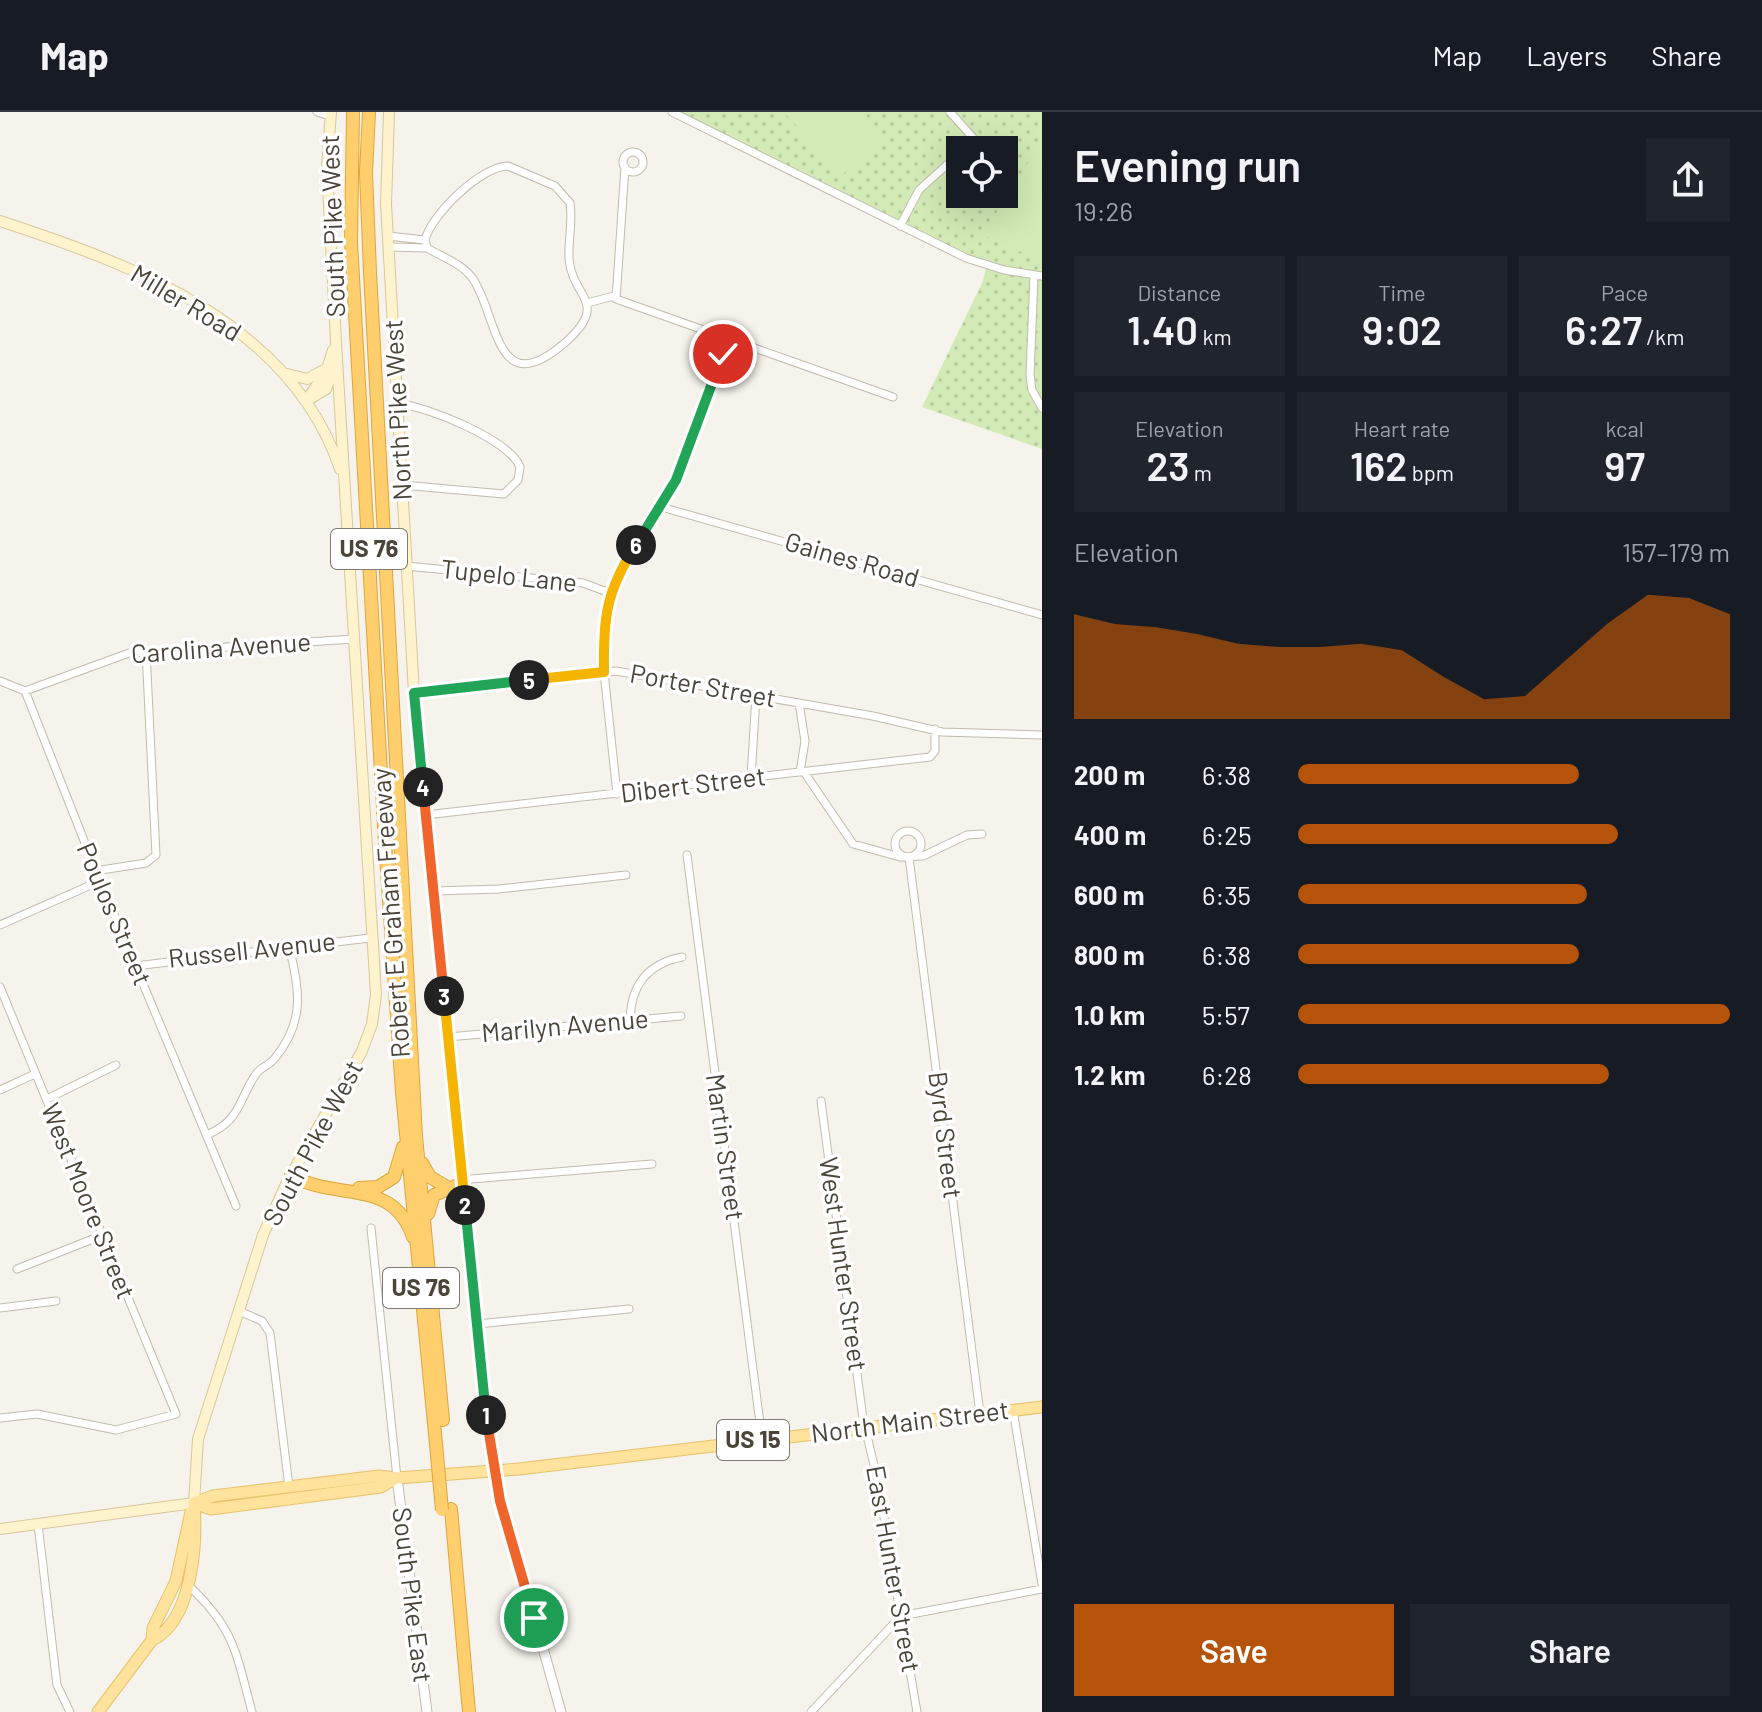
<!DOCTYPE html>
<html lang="en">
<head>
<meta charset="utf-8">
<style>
  :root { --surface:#171b24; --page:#20242c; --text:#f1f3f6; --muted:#9ea1a6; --line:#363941; --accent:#b45309 }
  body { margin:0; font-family:Barlow,sans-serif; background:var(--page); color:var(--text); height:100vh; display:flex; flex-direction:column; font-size:30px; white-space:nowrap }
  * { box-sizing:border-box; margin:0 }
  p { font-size:26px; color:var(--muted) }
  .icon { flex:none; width:44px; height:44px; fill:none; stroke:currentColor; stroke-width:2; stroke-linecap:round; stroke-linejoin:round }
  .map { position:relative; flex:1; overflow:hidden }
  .side { display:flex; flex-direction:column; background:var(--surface); width:720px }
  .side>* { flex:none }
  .tools { position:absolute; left:946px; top:24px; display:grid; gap:16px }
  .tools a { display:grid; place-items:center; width:72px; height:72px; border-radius:0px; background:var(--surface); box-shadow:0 8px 32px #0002; font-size:40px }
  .pin { position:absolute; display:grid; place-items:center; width:68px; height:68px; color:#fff; margin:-34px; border:4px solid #fff; border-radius:50%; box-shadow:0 2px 8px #0007 }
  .km { position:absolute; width:40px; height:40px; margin:-20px; border-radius:50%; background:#222; color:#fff; font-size:22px; line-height:40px; text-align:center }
  .round { display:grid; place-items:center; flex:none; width:84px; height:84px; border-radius:0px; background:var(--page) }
  .head { display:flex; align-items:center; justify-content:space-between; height:136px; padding:0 32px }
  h1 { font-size:44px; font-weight:600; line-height:60px }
  .figures { display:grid; grid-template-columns:repeat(3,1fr); gap:12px; height:136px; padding:8px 32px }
  .figures div { display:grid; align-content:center; border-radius:0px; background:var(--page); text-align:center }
  .figures b { font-size:40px; font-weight:600 }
  .figures small { font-size:22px; font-weight:400 }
  .figures p { font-size:22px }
  .chart { height:224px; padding:16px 32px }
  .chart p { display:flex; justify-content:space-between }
  .chart svg { width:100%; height:144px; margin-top:8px; fill:var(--accent); opacity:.7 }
  .primary-button { display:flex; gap:16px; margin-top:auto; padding:16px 32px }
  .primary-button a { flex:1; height:92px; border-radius:0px; background:var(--accent); color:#fff; font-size:32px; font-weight:600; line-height:92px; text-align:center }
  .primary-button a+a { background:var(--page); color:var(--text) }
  ul { padding:0 32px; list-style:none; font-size:26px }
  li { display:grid; grid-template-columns:128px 96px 1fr; align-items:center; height:60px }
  li i { height:20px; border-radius:10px; background:var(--accent) }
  header { display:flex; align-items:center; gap:48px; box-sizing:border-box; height:112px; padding:0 40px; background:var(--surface); border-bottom:2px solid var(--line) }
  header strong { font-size:38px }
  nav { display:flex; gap:44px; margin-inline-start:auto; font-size:28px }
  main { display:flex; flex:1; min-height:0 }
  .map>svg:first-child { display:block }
  .grass { fill:url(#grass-dots); fill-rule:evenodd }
  .garden { fill:#d2eab5 }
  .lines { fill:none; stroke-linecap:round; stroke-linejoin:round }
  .minor-casing { stroke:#c2bbae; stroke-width:9 }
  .tertiary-casing { stroke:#c2bbae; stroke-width:11 }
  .secondary-casing { stroke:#d6c79b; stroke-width:12 }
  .primary-casing { stroke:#e6c16a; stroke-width:13 }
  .motorway-casing { stroke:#e0a43c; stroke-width:14 }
  .minor { stroke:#fff; stroke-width:7 }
  .tertiary { stroke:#fff; stroke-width:9 }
  .secondary { stroke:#fff3cd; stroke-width:10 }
  .primary { stroke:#ffe39c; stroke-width:11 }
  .motorway { stroke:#ffcf6e; stroke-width:12 }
  .motorway-bridge-casing { stroke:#e0a43c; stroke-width:14; stroke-linecap:butt }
  .motorway-bridge { stroke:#ffcf6e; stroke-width:12 }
  .split-1-casing { stroke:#fff; stroke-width:16 }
  .split-2-casing { stroke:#fff; stroke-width:16 }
  .split-3-casing { stroke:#fff; stroke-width:16 }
  .split-4-casing { stroke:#fff; stroke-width:16 }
  .split-5-casing { stroke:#fff; stroke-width:16 }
  .split-6-casing { stroke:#fff; stroke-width:16 }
  .split-7-casing { stroke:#fff; stroke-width:16 }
  .split-1 { stroke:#f0652b; stroke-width:10 }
  .split-2 { stroke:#22a559; stroke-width:10 }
  .split-3 { stroke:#f5b400; stroke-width:10 }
  .split-4 { stroke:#f0652b; stroke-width:10 }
  .split-5 { stroke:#22a559; stroke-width:10 }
  .split-6 { stroke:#f5b400; stroke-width:10 }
  .split-7 { stroke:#22a559; stroke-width:10 }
  .labels { text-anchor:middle; stroke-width:7; stroke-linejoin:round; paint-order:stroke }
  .shield { fill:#fff; stroke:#817c74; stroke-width:2 }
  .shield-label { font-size:24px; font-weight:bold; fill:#4b4439 }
  .street-label { font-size:26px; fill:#4b4439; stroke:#fff }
</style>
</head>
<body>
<header>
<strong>Map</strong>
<nav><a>Map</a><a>Layers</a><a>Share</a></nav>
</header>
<main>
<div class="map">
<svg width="1042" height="1600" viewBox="0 0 1042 1600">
  <defs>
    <pattern id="grass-dots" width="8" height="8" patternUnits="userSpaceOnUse" patternTransform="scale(2)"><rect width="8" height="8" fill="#d2eab5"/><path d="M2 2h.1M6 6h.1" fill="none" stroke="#b6ca9c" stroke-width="1.8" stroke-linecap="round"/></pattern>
  </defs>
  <rect width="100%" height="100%" fill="#f6f3ec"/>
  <!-- grass -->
  <path class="grass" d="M679,0H1042V337L922,295L983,169L987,152ZM960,38H1004V82H960Z"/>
  <!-- garden -->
  <path class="garden" d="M784,0H863L885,25L841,64Z
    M1037,36H1042V142C1020,142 1001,135 983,122Z"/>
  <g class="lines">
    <!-- minor casing -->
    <g class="minor-casing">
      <path id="minor" d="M317,0L330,4
        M672,0L966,146L1004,158L1042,164
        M950,0L975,28L964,38
        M623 50a10 10 0 1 1 20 0a10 10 0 1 1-20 0Z
        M508,54L555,74L570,91C573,110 568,128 569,147C572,185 609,190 568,228C495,294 499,206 473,167C463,152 442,145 427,136L425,128C431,103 481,54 508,54Z
        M625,55L616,187L893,285
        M900,114L919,78L960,41
        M388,124L425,128
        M389,135L427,136
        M1034,163L1030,263L1032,278L1042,296
        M587,191L614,184
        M398,292C425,293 510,328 520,355L518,368L504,382L402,373
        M661,395L1042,503
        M406,454L583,471L610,481
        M0,569L25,579L129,541L355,527
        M25,579L100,769L236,1094
        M414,581L616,559L873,604L942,620L1042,623
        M799,591L805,629L800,660
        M804,660L853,732L900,745L923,744L967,723L982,722
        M751,666L756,583
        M617,682L604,560V500L616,465L676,368L728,229
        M426,703L930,645L935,639V617
        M895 732a13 13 0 1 1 26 0a13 13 0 1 1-26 0Z
        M687,743L762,1327
        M909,745L980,1302
        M95,759L146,751L156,743L146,539
        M434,779L499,777L626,763
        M0,813L100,769
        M135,854L370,826
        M0,875L176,1302L116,1318L37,1302L0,1306
        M630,908C631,873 647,852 682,845
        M448,925L681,904
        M0,978L35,962
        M47,987L116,953
        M821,989L863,1307L878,1370L917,1600
        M207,1023C242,1007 237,990 256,962C261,955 270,953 275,946C305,910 300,877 289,835
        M463,1071L471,1067L652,1052
        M371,1116L397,1366
        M17,1157L103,1123
        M0,1196L56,1189
        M239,1199L262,1209L270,1221L289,1375
        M477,1212L629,1197
        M1013,1298L1042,1472
        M38,1412L57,1573L70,1600
        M189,1474C235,1517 236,1541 252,1600
        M811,1600L901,1504L1042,1477"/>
    </g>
    <!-- tertiary casing -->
    <g class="tertiary-casing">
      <path id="tertiary" d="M493,1359L561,1600
        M397,1366L427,1600"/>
    </g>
    <!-- secondary casing -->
    <g class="secondary-casing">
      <path id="secondary" d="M389,0L386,92L414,581L493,1359
        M0,109C134,153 291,211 340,357
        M287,262L307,267L324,258
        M306,289L326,277L337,248L327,55L331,0
        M306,289L326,260L333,238
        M0,1417L194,1391L198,1327L263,1123L288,1068L362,939L372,912L376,883L337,248"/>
    </g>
    <!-- primary casing -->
    <g class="primary-casing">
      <path id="primary" d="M194,1391L213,1384L379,1364L397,1366L519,1357L1042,1295
        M194,1391L211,1397L381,1375L396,1366
        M152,1528L153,1516L176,1469L191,1400
        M98,1600L152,1528C193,1509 197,1430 194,1391"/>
    </g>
    <!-- motorway casing -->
    <g class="motorway-casing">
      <path id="motorway" d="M353,0L351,130L384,714L402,980L436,1332
        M369,0L366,61L370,160L416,1024L443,1308
        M422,1051L430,1065L447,1075
        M291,1063C336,1090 393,1065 413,1125
        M359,1076L378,1075L394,1065L403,1035
        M428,1102L434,1083L463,1071
        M451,1397L469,1600"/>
    </g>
    <!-- minor -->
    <use href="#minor" class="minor"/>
    <!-- tertiary -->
    <use href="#tertiary" class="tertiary"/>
    <!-- secondary -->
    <use href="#secondary" class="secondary"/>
    <!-- primary -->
    <use href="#primary" class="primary"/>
    <!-- motorway -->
    <use href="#motorway" class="motorway"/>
    <!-- motorway-bridge casing -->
    <g class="motorway-bridge-casing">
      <path id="motorway-bridge" d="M436,1332L442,1398"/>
    </g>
    <!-- motorway-bridge -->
    <use href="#motorway-bridge" class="motorway-bridge"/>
  </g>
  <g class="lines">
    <!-- split-1 casing -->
    <g class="split-1-casing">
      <path id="split-1" d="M486,1303L500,1389L534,1506"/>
    </g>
    <!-- split-2 casing -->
    <g class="split-2-casing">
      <path id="split-2" d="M465,1093L486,1303"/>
    </g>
    <!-- split-3 casing -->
    <g class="split-3-casing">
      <path id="split-3" d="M444,884L465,1093"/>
    </g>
    <!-- split-4 casing -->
    <g class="split-4-casing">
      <path id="split-4" d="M423,675L444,884"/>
    </g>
    <!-- split-5 casing -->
    <g class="split-5-casing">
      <path id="split-5" d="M423,675L414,581L529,568"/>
    </g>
    <!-- split-6 casing -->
    <g class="split-6-casing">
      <path id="split-6" d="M529,568L604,560C603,506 606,479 636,433"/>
    </g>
    <!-- split-7 casing -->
    <g class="split-7-casing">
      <path id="split-7" d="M636,433L676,368L723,242"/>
    </g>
    <!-- split-1 -->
    <use href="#split-1" class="split-1"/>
    <!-- split-2 -->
    <use href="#split-2" class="split-2"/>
    <!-- split-3 -->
    <use href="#split-3" class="split-3"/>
    <!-- split-4 -->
    <use href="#split-4" class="split-4"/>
    <!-- split-5 -->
    <use href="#split-5" class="split-5"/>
    <!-- split-6 -->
    <use href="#split-6" class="split-6"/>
    <!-- split-7 -->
    <use href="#split-7" class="split-7"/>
  </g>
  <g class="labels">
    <!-- shield labels -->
    <g class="shield">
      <rect x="331" y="417" width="76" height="40" rx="6"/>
      <rect x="383" y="1156" width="76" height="40" rx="6"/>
      <rect x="717" y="1308" width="72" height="40" rx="6"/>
    </g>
    <g class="shield-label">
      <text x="369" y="445">US 76</text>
      <text x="421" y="1184">US 76</text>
      <text x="753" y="1336">US 15</text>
    </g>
    <!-- street labels -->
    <g class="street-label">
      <text transform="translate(333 114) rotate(-92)" y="9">South Pike West</text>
      <text transform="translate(186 191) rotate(31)" y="9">Miller Road</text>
      <text transform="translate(398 298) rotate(-93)" y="9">North Pike West</text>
      <text transform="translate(852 448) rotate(16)" y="9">Gaines Road</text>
      <text transform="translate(509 464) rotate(6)" y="9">Tupelo Lane</text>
      <text transform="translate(221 536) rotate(-4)" y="9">Carolina Avenue</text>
      <text transform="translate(703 574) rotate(10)" y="9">Porter Street</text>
      <text transform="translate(693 673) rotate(-7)" y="9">Dibert Street</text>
      <text transform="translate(391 801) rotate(-94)" y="9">Robert E Graham Freeway</text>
      <text transform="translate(114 802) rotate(67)" y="9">Poulos Street</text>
      <text transform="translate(252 838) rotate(-6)" y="9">Russell Avenue</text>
      <text transform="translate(565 914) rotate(-5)" y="9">Marilyn Avenue</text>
      <text transform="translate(945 1023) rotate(83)" y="9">Byrd Street</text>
      <text transform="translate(313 1031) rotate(-62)" y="9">South Pike West</text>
      <text transform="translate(725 1035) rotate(82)" y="9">Martin Street</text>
      <text transform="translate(88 1089) rotate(68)" y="9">West Moore Street</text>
      <text transform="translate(843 1152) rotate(82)" y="9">West Hunter Street</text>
      <text transform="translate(910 1310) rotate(-7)" y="9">North Main Street</text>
      <text transform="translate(893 1457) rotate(80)" y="9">East Hunter Street</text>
      <text transform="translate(412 1483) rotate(83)" y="9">South Pike East</text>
    </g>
  </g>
</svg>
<div class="tools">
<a><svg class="icon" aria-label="locate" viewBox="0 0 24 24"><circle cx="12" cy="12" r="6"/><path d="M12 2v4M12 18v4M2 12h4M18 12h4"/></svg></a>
</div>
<div class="pin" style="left:534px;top:1506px;background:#1e9e55"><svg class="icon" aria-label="arrive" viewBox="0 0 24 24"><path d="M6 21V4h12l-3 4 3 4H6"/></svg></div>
<div class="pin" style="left:723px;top:242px;background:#d93025"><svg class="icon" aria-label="check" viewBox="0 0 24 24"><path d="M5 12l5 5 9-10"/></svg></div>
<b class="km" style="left:486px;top:1303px">1</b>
<b class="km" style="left:465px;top:1093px">2</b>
<b class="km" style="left:444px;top:884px">3</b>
<b class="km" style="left:423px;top:675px">4</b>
<b class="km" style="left:529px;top:568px">5</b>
<b class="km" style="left:636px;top:433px">6</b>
</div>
<section class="side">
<div class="head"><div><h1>Evening run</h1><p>19:26</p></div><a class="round"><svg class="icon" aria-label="share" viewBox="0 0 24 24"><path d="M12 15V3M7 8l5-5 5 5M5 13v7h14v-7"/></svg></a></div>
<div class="figures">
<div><p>Distance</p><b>1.40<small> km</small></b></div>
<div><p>Time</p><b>9:02</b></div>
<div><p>Pace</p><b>6:27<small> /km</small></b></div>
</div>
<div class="figures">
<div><p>Elevation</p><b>23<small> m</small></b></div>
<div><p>Heart rate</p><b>162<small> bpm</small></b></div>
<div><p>kcal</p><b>97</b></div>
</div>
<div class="chart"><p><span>Elevation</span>157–179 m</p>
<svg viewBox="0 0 160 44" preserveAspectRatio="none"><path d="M0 44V12L10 15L20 16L30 18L40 21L50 22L60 22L70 21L80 23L90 31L100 38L110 37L120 26L130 15L140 6L150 7L160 12V44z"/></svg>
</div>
<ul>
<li><b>200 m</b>6:38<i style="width:65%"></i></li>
<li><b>400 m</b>6:25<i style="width:74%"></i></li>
<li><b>600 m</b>6:35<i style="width:67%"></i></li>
<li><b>800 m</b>6:38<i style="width:65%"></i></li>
<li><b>1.0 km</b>5:57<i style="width:100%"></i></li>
<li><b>1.2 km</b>6:28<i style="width:72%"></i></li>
</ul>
<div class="primary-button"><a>Save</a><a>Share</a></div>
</section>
</main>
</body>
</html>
